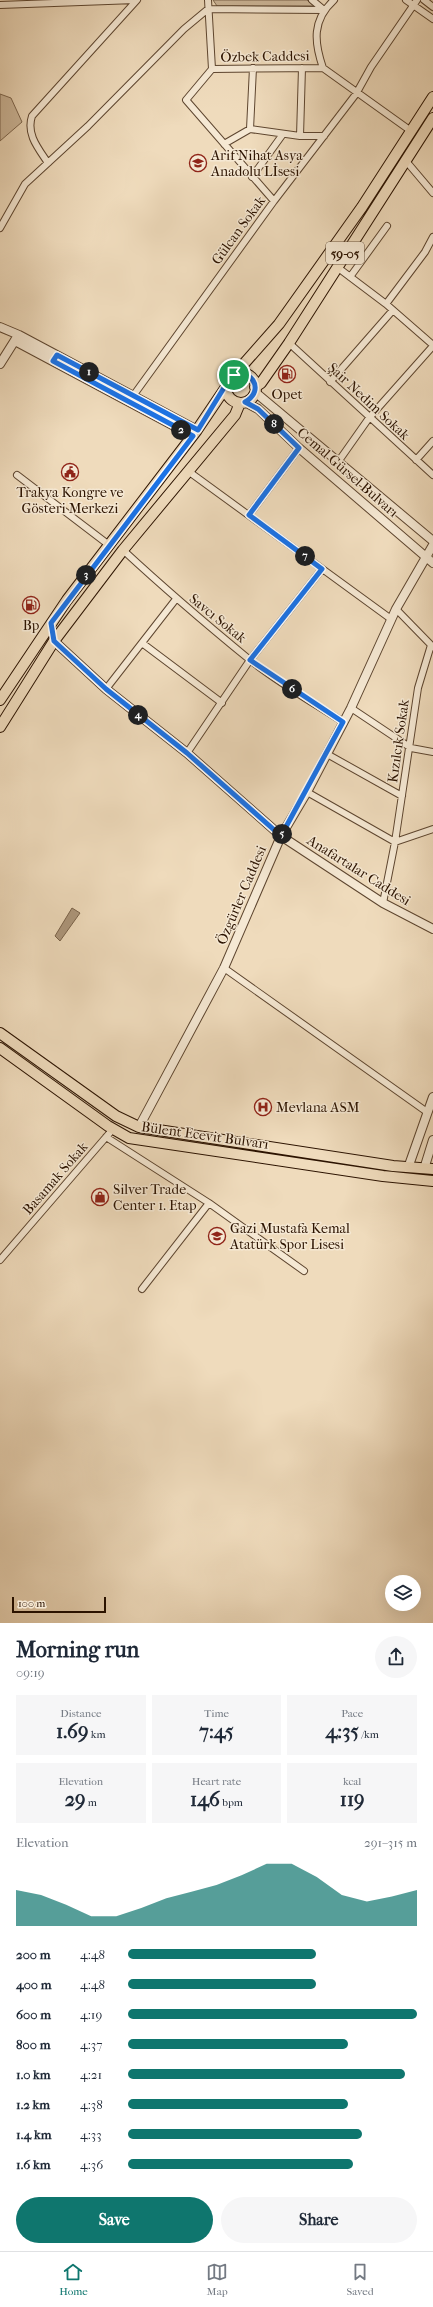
<!DOCTYPE html>
<html lang="en">
<head>
<meta charset="utf-8">
<style>
  :root { --surface:#fff; --page:#f6f6f7; --text:#1f2937; --muted:#747a83; --line:#e0e1e3; --accent:#0f766e }
  body { margin:0; font-family:"IM FELL French Canon",serif; background:var(--page); color:var(--text); height:100vh; display:flex; flex-direction:column; font-size:15px; white-space:nowrap }
  * { box-sizing:border-box; margin:0 }
  p { font-size:13px; color:var(--muted) }
  .icon { flex:none; width:22px; height:22px; fill:none; stroke:currentColor; stroke-width:2; stroke-linecap:round; stroke-linejoin:round }
  .map { position:relative; height:1623px; overflow:hidden }
  .details { display:flex; flex-direction:column; background:var(--surface); flex:1 }
  .details>* { flex:none }
  .controls { position:absolute; left:385px; top:1575px; display:grid; gap:8px }
  .controls a { display:grid; place-items:center; width:36px; height:36px; border-radius:50%; background:var(--surface); box-shadow:0 4px 16px #0002; font-size:20px }
  .scale { position:absolute; left:12px; bottom:10px; width:94px; box-sizing:border-box; padding-left:4px; border:2px solid #2c1300; border-top:0; font-size:11px; line-height:14px; white-space:nowrap; color:#2c1300; -webkit-text-stroke:3px #f5e8d3; paint-order:stroke }
  .pin { position:absolute; display:grid; place-items:center; width:34px; height:34px; color:#fff; margin:-17px; border:2px solid #fff; border-radius:50%; box-shadow:0 1px 4px #0007 }
  .km { position:absolute; width:20px; height:20px; margin:-10px; border-radius:50%; background:#222; color:#fff; font-size:11px; line-height:20px; text-align:center }
  .round { display:grid; place-items:center; flex:none; width:42px; height:42px; border-radius:21px; background:var(--page) }
  .overview { display:flex; align-items:center; justify-content:space-between; height:68px; padding:0 16px }
  h1 { font-size:22px; font-weight:800; line-height:30px }
  .stats { display:grid; grid-template-columns:repeat(3,1fr); gap:6px; height:68px; padding:4px 16px }
  .stats div { display:grid; align-content:center; border-radius:0px; background:var(--page); text-align:center }
  .stats b { font-size:20px; font-weight:800 }
  .stats small { font-size:11px; font-weight:400 }
  .stats p { font-size:11px }
  .chart { height:112px; padding:8px 16px }
  .chart p { display:flex; justify-content:space-between }
  .chart svg { width:100%; height:72px; margin-top:4px; fill:var(--accent); opacity:.7 }
  .primary-button { display:flex; gap:8px; margin-top:auto; padding:8px 16px }
  .primary-button a { flex:1; height:46px; border-radius:24px; background:var(--accent); color:#fff; font-size:16px; font-weight:800; line-height:46px; text-align:center }
  .primary-button a+a { background:var(--page); color:var(--text) }
  ul { padding:0 16px; list-style:none; font-size:13px }
  li { display:grid; grid-template-columns:64px 48px 1fr; align-items:center; height:30px }
  li i { height:10px; border-radius:5px; background:var(--accent) }
  .menu { display:flex; justify-content:space-around; align-items:center; height:56px; border-top:1px solid var(--line); background:var(--surface); font-size:11px; color:var(--muted) }
  .menu a { display:grid; justify-items:center; gap:2px }
  .menu .active { color:var(--accent) }
  .map>svg:first-child { display:block }
  .green { fill:#ceb99c; stroke:#7d664e }
  .water { fill:#ad977c; stroke:#79624a }
  .lines { fill:none; stroke-linecap:round; stroke-linejoin:round }
  .minor-casing { stroke:#5d452f; stroke-width:8 }
  .tertiary-casing { stroke:#5d452f; stroke-width:10 }
  .primary-casing { stroke:#2c1300; stroke-width:12 }
  .minor { stroke:#f5e8d3; stroke-width:6 }
  .tertiary { stroke:#f5e8d3; stroke-width:8 }
  .primary { stroke:#efdbbc; stroke-width:10 }
  .route-casing { stroke:#fff; stroke-width:8 }
  .route { stroke:#1a73e8; stroke-width:5 }
  .labels { text-anchor:middle; stroke-width:3; stroke-linejoin:round; paint-order:stroke }
  .shield { fill:#f5e8d3; stroke:#68533f; stroke-width:1 }
  .shield-label { font-size:13px; font-weight:bold; fill:#2c1300 }
  .street-label { font-size:14px; fill:#2c1300; stroke:#f5e8d3 }
  .poi-label { font-size:14px; fill:#2c1300; stroke:#f5e8d3; text-anchor:start }
</style>
</head>
<body>
<div class="map">
<svg width="433" height="1623" viewBox="0 0 433 1623">
  <rect width="100%" height="100%" fill="#efdbbc"/>
  <filter id="stains"><feTurbulence type="fractalNoise" baseFrequency=".005" numOctaves="4"/><feColorMatrix values="0 0 0 0 .2 0 0 0 0 .09 0 0 0 0 .02 0 0 0 .5 -.17"/></filter>
  <radialGradient id="worn" r=".72"><stop offset=".6" stop-color="#630" stop-opacity="0"/><stop offset="1" stop-color="#630" stop-opacity=".3"/></radialGradient>
  <!-- green -->
  <path class="green" d="M213,0H307L314,6H217Z
    M0,94L11,98L22,122L0,141Z"/>
  <!-- water -->
  <path class="water" d="M72,908L80,913L60,941L55,936Z"/>
  <g class="lines">
    <!-- minor casing -->
    <g class="minor-casing">
      <path id="minor" d="M208,0L212,69
        M312,0L324,10
        M406,0L433,19
        M424,0L433,7
        M0,5L135,0
        M323,68C314,42 312,20 334,0
        M250,129L300,136H324
        M300,136L302,68
        M224,144L250,129L253,68
        M406,161L433,193
        M48,163C38,148 26,134 32,116L137,0
        M252,177L283,134
        M274,201L186,100L212,69L323,68L411,131
        M0,228L25,184L88,126L184,29L208,9L324,10
        M337,267L386,304L433,345
        M350,277L387,226
        M386,304L425,252L433,237
        M289,343L433,475
        M330,382L393,310
        M133,396L274,201L356,94L371,67L417,0
        M416,460L433,441
        M338,462L369,418L433,346
        M188,471L391,619
        M17,475L109,545
        M249,515L299,448
        M123,550C164,588 206,624 250,660C279,683 312,702 343,722
        M396,609L433,647
        M142,643L222,703
        M106,689L176,599
        M351,708L411,748L433,752
        M187,753L250,660L322,569
        M327,754L402,796
        M307,792L395,842
        M395,842L433,829
        M383,903L395,842L418,688L431,645
        M224,968L427,1112
        M106,1137L209,1203
        M0,1260L113,1129
        M142,1289L209,1203L304,1271"/>
    </g>
    <!-- tertiary casing -->
    <g class="tertiary-casing">
      <path id="tertiary" d="M0,327L19,335L197,430
        M15,341L193,436
        M0,364L17,337
        M255,392L433,541
        M245,402L258,409L299,448L433,563
        M54,641L106,689L187,753L281,836L383,903L433,929
        M139,1127L224,968L281,836L307,792L351,708L396,609L433,545
        M408,1168L433,1097
        M424,1169L433,1140"/>
    </g>
    <!-- primary casing -->
    <g class="primary-casing">
      <path id="primary" d="M226 388a15 15 0 1 1 30 0a15 15 0 1 1-30 0Z
        M234,375L279,324L362,207L433,97
        M255,387L261,383L289,343L433,118
        M0,700L67,600L197,430L226,387
        M0,727L54,641L123,550L235,415L240,403
        M0,1033L116,1116L139,1127L393,1166L433,1169
        M0,1048L108,1126L129,1138L383,1176L433,1181"/>
    </g>
    <!-- minor -->
    <use href="#minor" class="minor"/>
    <!-- tertiary -->
    <use href="#tertiary" class="tertiary"/>
    <!-- primary -->
    <use href="#primary" class="primary"/>
  </g>
  <g class="lines">
    <!-- route casing -->
    <g class="route-casing">
      <path id="route" d="M57,355L198,430L230,378C249,364 267,390 245,402L258,409L299,448L249,515L322,569L250,660L343,722L281,836L187,753L106,689L54,641L51,623L193,436L53,361Z"/>
    </g>
    <!-- route -->
    <use href="#route" class="route"/>
  </g>
  <!-- icons -->
  <defs>
    <g id="school-ring" transform="scale(0.9)"><circle r="9.5" fill="#f5e8d3" stroke="#8f2418" stroke-width="1.5"/><path d="M0-5L7-2L0 1L-7-2ZM-4 1L0 2.5L4 1V4Q0 6-4 4Z" fill="#8f2418"/></g>
    <g id="fuel-ring" transform="scale(0.9)"><circle r="9.5" fill="#f5e8d3" stroke="#8f2418" stroke-width="1.5"/><path d="M-5.5-6h7V0h2V4h1.3V-2.5L3-4.5l.8-.8L6-3V5H2.5V1h-1V6h-7ZM-4.2-4.7v3.2H.2V-4.7Z" fill="#8f2418"/></g>
    <g id="civic-ring" transform="scale(0.9)"><circle r="9.5" fill="#f5e8d3" stroke="#8f2418" stroke-width="1.5"/><path d="M-.6-6.5H3V-4.5H.6V-3L4-1V1h2V6H-6V1h2V-1L-.6-3ZM-1.2 2.5V6h2.4V2.5Z" fill="#8f2418"/></g>
    <g id="hospital-ring" transform="scale(0.9)"><circle r="9.5" fill="#f5e8d3" stroke="#8f2418" stroke-width="1.5"/><path d="M-5-5h3v3.5h4V-5h3V5h-3V1.5h-4V5h-3Z" fill="#8f2418"/></g>
    <g id="shop-ring" transform="scale(0.9)"><circle r="9.5" fill="#f5e8d3" stroke="#8f2418" stroke-width="1.5"/><path d="M-5-2.5h2.3a2.7 3.5 0 0 1 5.4 0H5L5.5 6h-11ZM-1.5-2.5h3a1.5 2.3 0 0 0-3 0Z" fill="#8f2418"/></g>
  </defs>
  <g fill-rule="evenodd">
    <use href="#school-ring" x="198" y="163"/>
    <use href="#fuel-ring" x="287" y="374"/>
    <use href="#civic-ring" x="70" y="472"/>
    <use href="#fuel-ring" x="31" y="605"/>
    <use href="#hospital-ring" x="263" y="1107"/>
    <use href="#shop-ring" x="100" y="1197"/>
    <use href="#school-ring" x="217" y="1236"/>
  </g>
  <g class="labels">
    <!-- shield labels -->
    <rect class="shield" x="326" y="242" width="38" height="22" rx="3"/>
    <g class="shield-label">
      <text x="345" y="258">59-05</text>
    </g>
    <!-- street labels -->
    <g class="street-label">
      <text transform="translate(265 56) rotate(-1)" y="5">Özbek Caddesi</text>
      <text transform="translate(238 230) rotate(-54)" y="5">Gülcan Sokak</text>
      <text transform="translate(369 401) rotate(43)" y="5">Şair Nedim Sokak</text>
      <text transform="translate(348 472) rotate(41)" y="5">Cemal Gürsel Bulvarı</text>
      <text transform="translate(218 618) rotate(39)" y="5">Savcı Sokak</text>
      <text transform="translate(398 741) rotate(-82)" y="5">Kızılcık Sokak</text>
      <text transform="translate(359 870) rotate(32)" y="5">Anafartalar Caddesi</text>
      <text transform="translate(241 895) rotate(-67)" y="5">Özgürler Caddesi</text>
      <text transform="translate(205 1135) rotate(8)" y="5">Bülent Ecevit Bulvarı</text>
      <text transform="translate(55 1178) rotate(-49)" y="5">Basamak Sokak</text>
    </g>
    <!-- poi labels -->
    <g class="poi-label">
      <text x="211" y="160">Arif Nihat Asya<tspan x="211" dy="16">Anadolu Lİsesi</tspan></text>
      <text x="287" y="399" text-anchor="middle">Opet</text>
      <text x="70" y="497" text-anchor="middle">Trakya Kongre ve<tspan x="70" dy="16">Gösteri Merkezi</tspan></text>
      <text x="31" y="630" text-anchor="middle">Bp</text>
      <text x="276" y="1112">Mevlana ASM</text>
      <text x="113" y="1194">Silver Trade<tspan x="113" dy="16">Center 1. Etap</tspan></text>
      <text x="230" y="1233">Gazi Mustafa Kemal<tspan x="230" dy="16">Atatürk Spor Lisesi</tspan></text>
    </g>
  </g>
  <rect width="100%" height="100%" filter="url(#stains)"/>
  <rect width="100%" height="100%" fill="url(#worn)"/>
</svg>
<div class="controls">
<a><svg class="icon" aria-label="layers" viewBox="0 0 24 24"><path d="M12 4l9 5-9 5-9-5zM3 14l9 5 9-5"/></svg></a>
</div>
<div class="scale">100 m</div>
<div class="pin" style="left:234px;top:375px;background:#1e9e55"><svg class="icon" aria-label="arrive" viewBox="0 0 24 24"><path d="M6 21V4h12l-3 4 3 4H6"/></svg></div>
<b class="km" style="left:89px;top:372px">1</b>
<b class="km" style="left:181px;top:430px">2</b>
<b class="km" style="left:86px;top:575px">3</b>
<b class="km" style="left:138px;top:715px">4</b>
<b class="km" style="left:282px;top:834px">5</b>
<b class="km" style="left:292px;top:689px">6</b>
<b class="km" style="left:305px;top:556px">7</b>
<b class="km" style="left:274px;top:424px">8</b>
</div>
<section class="details">
<div class="overview"><div><h1>Morning run</h1><p>09:19</p></div><a class="round"><svg class="icon" aria-label="share" viewBox="0 0 24 24"><path d="M12 15V3M7 8l5-5 5 5M5 13v7h14v-7"/></svg></a></div>
<div class="stats">
<div><p>Distance</p><b>1.69<small> km</small></b></div>
<div><p>Time</p><b>7:45</b></div>
<div><p>Pace</p><b>4:35<small> /km</small></b></div>
</div>
<div class="stats">
<div><p>Elevation</p><b>29<small> m</small></b></div>
<div><p>Heart rate</p><b>146<small> bpm</small></b></div>
<div><p>kcal</p><b>119</b></div>
</div>
<div class="chart"><p><span>Elevation</span>291–315 m</p>
<svg viewBox="0 0 160 44" preserveAspectRatio="none"><path d="M0 44V22L10 25L20 31L30 38L40 38L50 33L60 27L70 23L80 19L90 13L100 6L110 6L120 14L130 25L140 29L150 26L160 22V44z"/></svg>
</div>
<ul>
<li><b>200 m</b>4:48<i style="width:65%"></i></li>
<li><b>400 m</b>4:48<i style="width:65%"></i></li>
<li><b>600 m</b>4:19<i style="width:100%"></i></li>
<li><b>800 m</b>4:37<i style="width:76%"></i></li>
<li><b>1.0 km</b>4:21<i style="width:96%"></i></li>
<li><b>1.2 km</b>4:38<i style="width:76%"></i></li>
<li><b>1.4 km</b>4:33<i style="width:81%"></i></li>
<li><b>1.6 km</b>4:36<i style="width:78%"></i></li>
</ul>
<div class="primary-button"><a>Save</a><a>Share</a></div>
</section>
<nav class="menu">
<a class="active"><svg class="icon" aria-label="home" viewBox="0 0 24 24"><path d="M3 11l9-7 9 7M6 9v11h12V9"/></svg>Home</a>
<a><svg class="icon" aria-label="map" viewBox="0 0 24 24"><path d="M3 6l6-2 6 2 6-2v14l-6 2-6-2-6 2zM9 4v14M15 6v14"/></svg>Map</a>
<a><svg class="icon" aria-label="saved" viewBox="0 0 24 24"><path d="M7 4h10v16l-5-4-5 4z"/></svg>Saved</a>
</nav>
</body>
</html>
